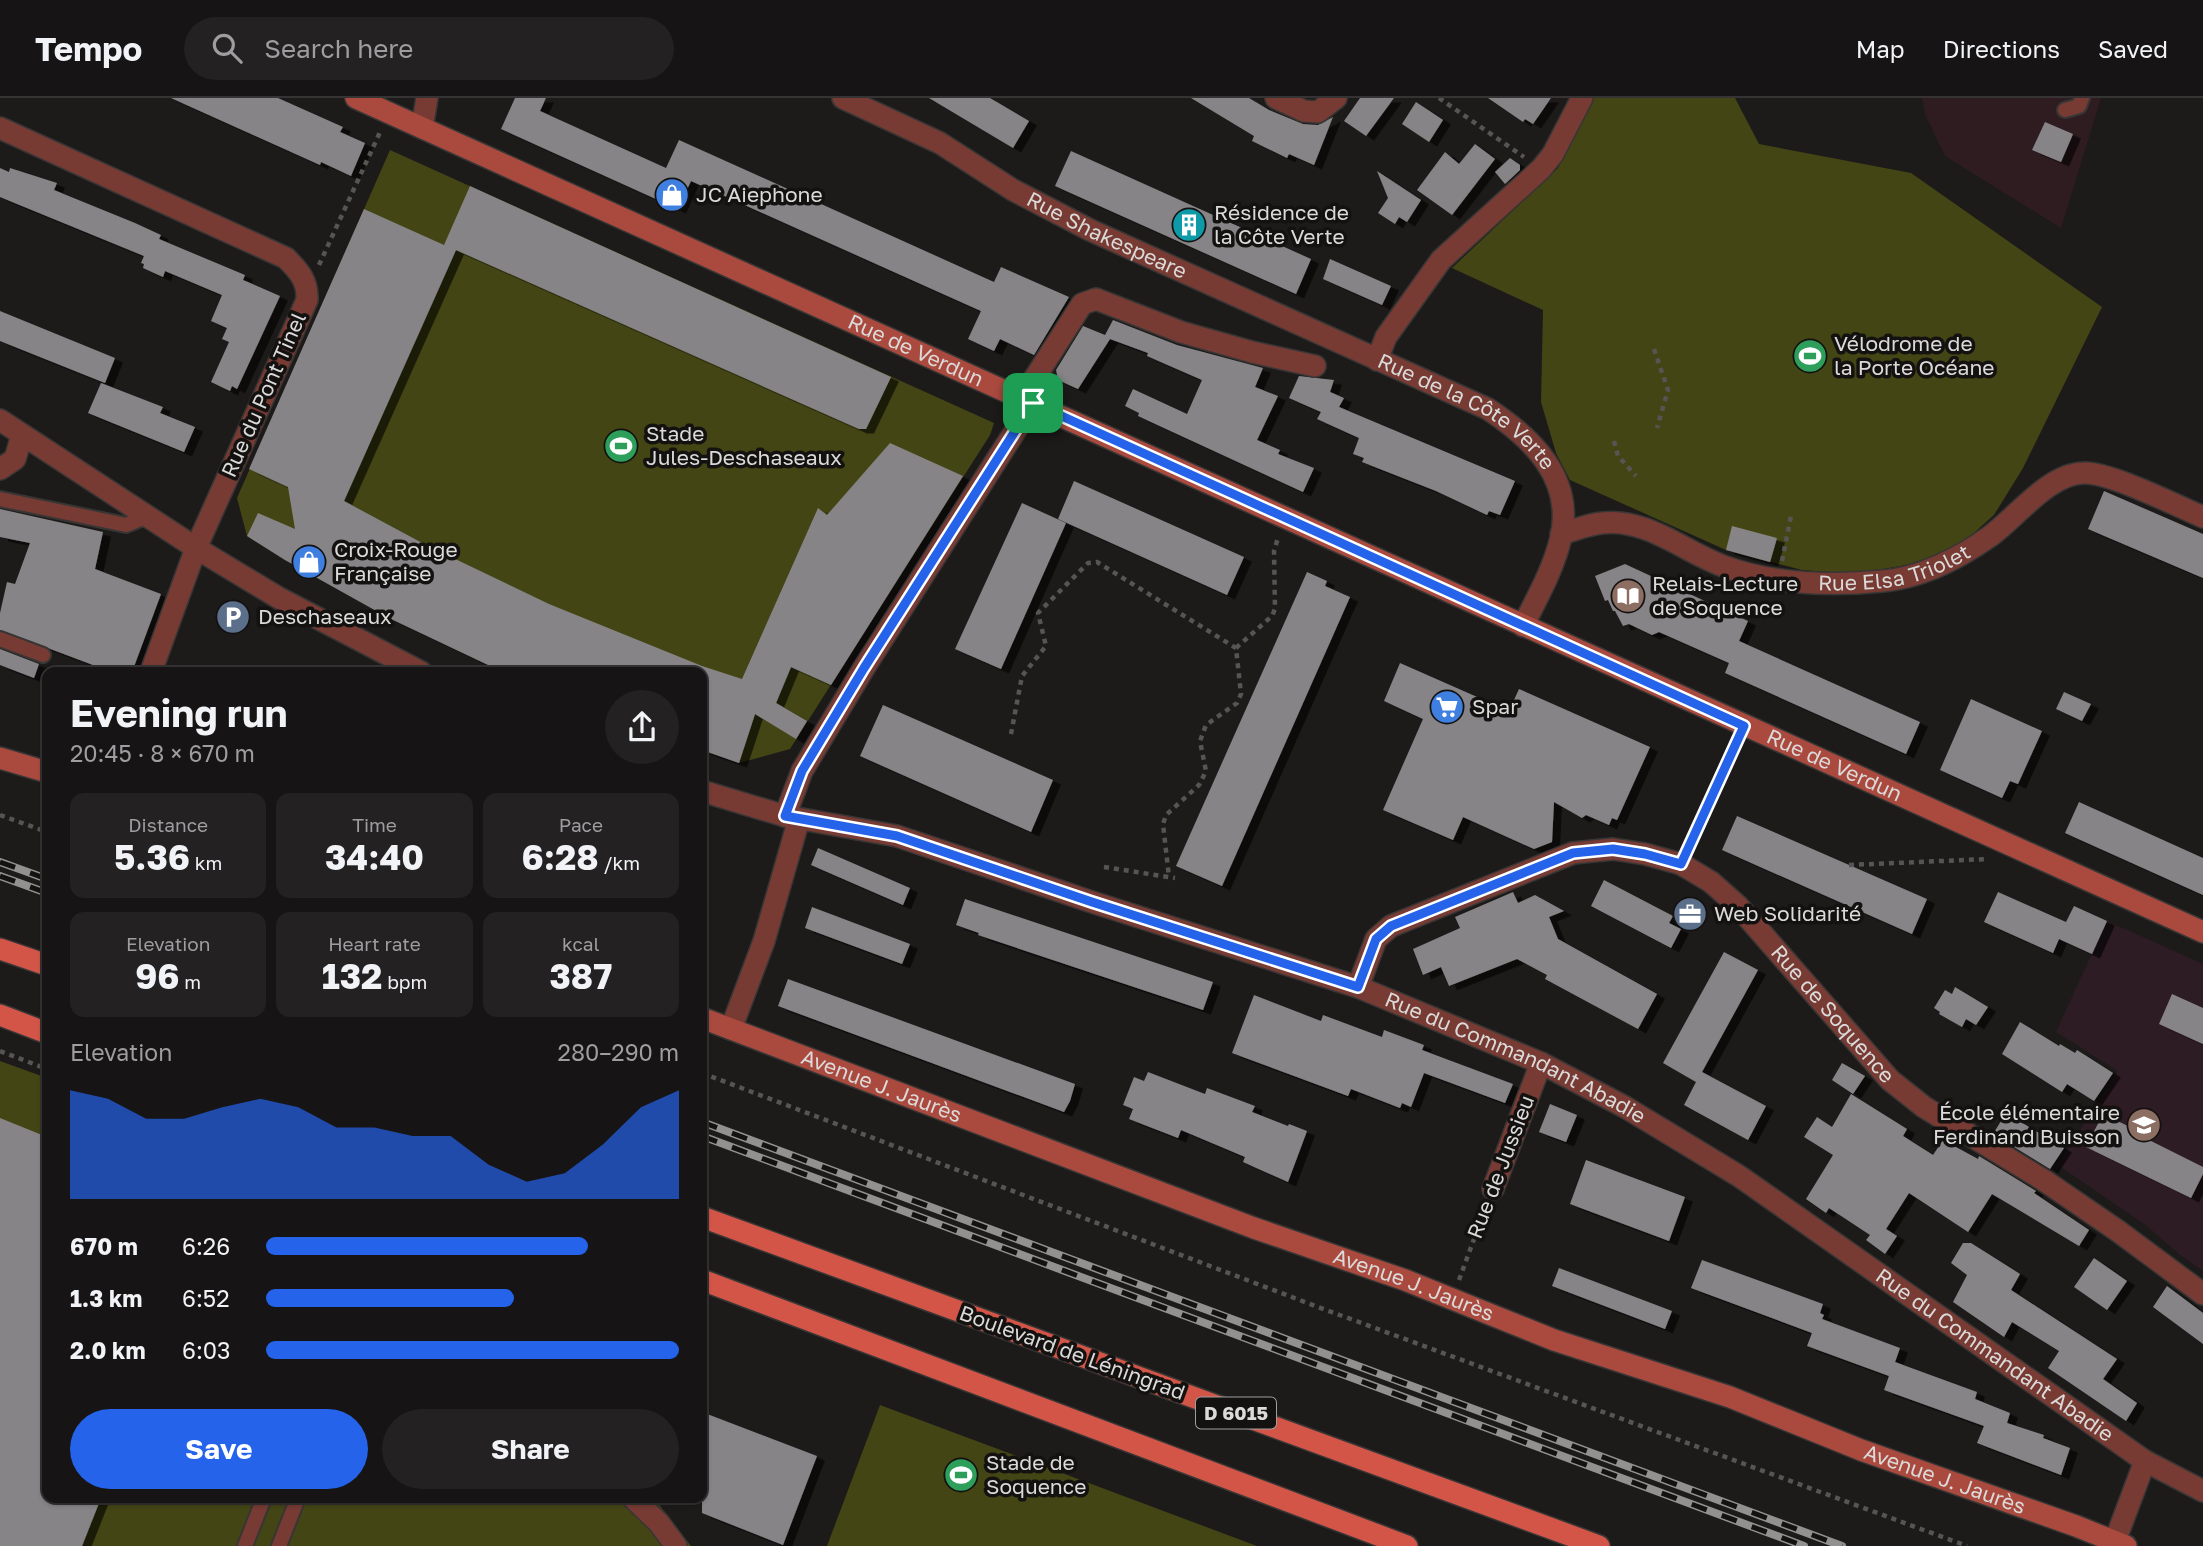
<!DOCTYPE html>
<html lang="en">
<head>
<meta charset="utf-8">
<style>
  :root { --surface:#161414; --page:#232122; --text:#f1f3f6; --muted:#9e9ea0; --line:#353334; --accent:#2563eb }
  body { margin:0; font-family:"Golos Text",sans-serif; background:var(--page); color:var(--text); height:100vh; display:flex; flex-direction:column; font-size:26px; white-space:nowrap }
  * { box-sizing:border-box; margin:0 }
  p { font-size:23px; color:var(--muted) }
  .icon { flex:none; width:38px; height:38px; fill:none; stroke:currentColor; stroke-width:2; stroke-linecap:round; stroke-linejoin:round }
  .map { position:relative; flex:1; overflow:hidden }
  .sheet { position:absolute; left:42px; top:569px; width:665px; height:836px; display:flex; flex-direction:column; background:var(--surface); border-radius:14px; box-shadow:0 2px 5px #0004,0 0 0 2px var(--line) }
  .sheet>* { flex:none }
  .pin { position:absolute; display:grid; place-items:center; width:60px; height:60px; color:#fff; margin:-30px; border-radius:14px; box-shadow:0 4px 10px #0006 }
  .round { display:grid; place-items:center; flex:none; width:74px; height:74px; border-radius:37px; background:var(--page) }
  .head { display:flex; align-items:center; justify-content:space-between; height:119px; padding:0 28px }
  h1 { font-size:38px; font-weight:700; line-height:52px }
  .figures { display:grid; grid-template-columns:repeat(3,1fr); gap:10px; height:119px; padding:7px 28px }
  .figures div { display:grid; align-content:center; border-radius:14px; background:var(--page); text-align:center }
  .figures b { font-size:35px; font-weight:700 }
  .figures small { font-size:19px; font-weight:400 }
  .figures p { font-size:19px }
  .chart { height:196px; padding:14px 28px }
  .chart p { display:flex; justify-content:space-between }
  .chart svg { width:100%; height:126px; margin-top:7px; fill:var(--accent); opacity:.7 }
  .cta { display:flex; gap:14px; margin-top:auto; padding:14px 28px }
  .cta a { flex:1; height:80px; border-radius:42px; background:var(--accent); color:#fff; font-size:28px; font-weight:700; line-height:80px; text-align:center }
  .cta a+a { background:var(--page); color:var(--text) }
  ul { padding:0 28px; list-style:none; font-size:23px }
  li { display:grid; grid-template-columns:112px 84px 1fr; align-items:center; height:52px }
  li i { height:18px; border-radius:9px; background:var(--accent) }
  header { display:flex; align-items:center; gap:42px; box-sizing:border-box; height:98px; padding:0 35px; background:var(--surface); border-bottom:2px solid var(--line) }
  header strong { font-size:33px }
  nav { display:flex; gap:38px; margin-inline-start:auto; font-size:24px }
  .search { width:490px; height:63px; background:var(--page); display:flex; align-items:center; gap:18px; box-sizing:border-box; padding:0 24px; border-radius:38px; color:var(--muted); font-size:26px }
  .map>svg:first-child { display:block }
  .industrial { fill:#2f1c21 }
  .education { fill:#2e1c24 }
  .green { fill:#434514 }
  .building { fill:#868486; filter:url(#shadow) }
  .lines { fill:none; stroke-linecap:round; stroke-linejoin:round }
  .lane-casing { stroke:#383635; stroke-width:18 }
  .street-casing { stroke:#383635; stroke-width:24 }
  .secondary-casing { stroke:#383635; stroke-width:24 }
  .primary-casing { stroke:#383635; stroke-width:24 }
  .path { stroke:#575554; stroke-width:4.5; stroke-dasharray:5 5; stroke-linecap:butt }
  .lane { stroke:#773b34; stroke-width:14 }
  .street { stroke:#773b34; stroke-width:21 }
  .secondary { stroke:#aa4a3f; stroke-width:21 }
  .primary { stroke:#d25548; stroke-width:21 }
  .rail-casing { stroke:#929190; stroke-width:8 }
  .rail { stroke:#141211; stroke-width:5; stroke-dasharray:16; stroke-linecap:butt }
  .route-casing { stroke:#fff; stroke-width:14 }
  .route { stroke:#2563eb; stroke-width:9 }
  .labels { text-anchor:middle; stroke-width:7; stroke-linejoin:round; paint-order:stroke }
  .shield { fill:#141211; stroke:#9f9e9d; stroke-width:2 }
  .shield-label { font-size:19px; font-weight:bold; fill:#dbdad9 }
  .poi-label { font-size:21px; fill:#dbdad9; stroke:#141211; text-anchor:start }
  .street-label { font-size:21px; fill:#dbdad9; stroke:#141211 }
</style>
</head>
<body>
<header>
<strong>Tempo</strong>
<div class="search"><svg class="icon" aria-label="search" viewBox="0 0 24 24"><circle cx="10" cy="10" r="6"/><path d="M15 15l6 6"/></svg>Search here</div>
<nav><a>Map</a><a>Directions</a><a>Saved</a></nav>
</header>
<div class="map">
<svg width="2203" height="1448" viewBox="0 0 2203 1448">
  <defs>
    <filter id="shadow"><feDropShadow dx="8" dy="4.5" stdDeviation="0" flood-color="#0009"/></filter>
  </defs>
  <rect width="100%" height="100%" fill="#1d1b1a"/>
  <!-- industrial -->
  <path class="industrial" d="M1922,0H2101L2061,130L1945,58L1925,16Z"/>
  <!-- education -->
  <path class="education" d="M2107,823L2203,866V1173L2179,1156L2147,1128L2058,1067L2118,973L2056,934Z"/>
  <!-- green -->
  <path class="green" d="M1594,0H1735L1759,46L1911,75L2102,209L2023,370L1994,417L1965,443L1923,464L1855,476L1802,472L1726,452L1570,382L1556,355L1541,304L1543,212L1452,170L1558,70Z
    M390,52L994,325L990,337L790,651L739,665L702,652V574H503L389,520L285,462L247,438L237,400Z
    M0,963L47,980V1400H654L691,1448H0Z
    M880,1307L1257,1448H827Z"/>
  <!-- building -->
  <path class="building" d="M171,0H278L343,29L340,34L365,45L351,78L321,64L320,67Z
    M515,0H546L540,13L666,70L679,42L994,184L1001,169L1069,199L1034,257L1000,241L994,253L968,241L981,213L943,196L691,83L678,111L501,31Z
    M929,0H990L1029,23L1013,50Z
    M1191,0H1249L1269,12L1303,26L1318,27L1333,19L1314,67L1289,56L1287,60L1252,43L1254,38Z
    M1360,0H1394L1366,38L1344,23Z
    M1488,0H1551L1533,26L1525,21L1523,24Z
    M1416,4L1443,22L1429,44L1402,26Z
    M2045,24L2073,36L2061,64L2032,52Z
    M1475,46L1495,61L1452,117L1417,92L1445,54L1459,66Z
    M1071,53L1311,161L1296,196L1055,88Z
    M1510,60L1520,67V72L1505,86L1495,74Z
    M0,70L9,74L10,70L57,85L54,92L135,125L161,137L159,141L245,177L243,182L280,198L237,291L232,288L230,293L211,284L229,244L222,241L227,230L211,223L222,197L165,173L163,179L143,170L144,166L141,165L144,158L0,99Z
    M1377,73L1421,102L1407,124L1399,119L1395,126L1378,115L1388,100Z
    M470,88L891,279L866,331H859L456,152L344,403L426,447L549,506L702,568L742,581L818,410L827,417L890,345L963,378L831,587L791,569L776,605L807,623L796,641L755,616L739,665L702,652V574H503L389,520L285,462L247,438L258,415L295,431L288,389L249,371L364,111L444,147Z
    M1330,161L1391,188L1382,207L1323,181Z
    M0,213L115,260L105,285L0,243Z
    M1113,222L1177,247L1263,270L1255,289L1278,298L1257,342L1280,352L1278,356L1314,370L1303,394L1138,318L1139,315L1125,308L1133,291L1187,316L1202,282L1147,258L1148,255L1110,241L1078,291L1058,282L1056,272L1083,228L1105,237Z
    M1299,278L1334,282L1330,294L1344,300L1339,309L1515,383L1500,417L1489,413L1487,417L1436,393L1362,364L1364,360L1353,356L1359,340L1317,321L1321,314L1289,300Z
    M101,285L163,309L160,315L195,329L184,354L88,315Z
    M1074,383L1244,459L1227,497L1058,421Z
    M2104,393L2203,436V480L2088,431Z
    M1022,405L1066,425L1001,571L955,551Z
    M0,411L103,434L95,471L161,496L132,574H90L93,567L0,532V515L7,484L15,486L30,445L0,439Z
    M1732,428L1777,440L1770,464L1726,452Z
    M1625,466L1748,523L1739,543L1920,624L1906,656L1725,575L1729,565L1659,534L1652,537L1629,526L1623,528L1615,513H1613L1608,502L1605,503L1595,478Z
    M1307,474L1327,483L1325,488L1350,499L1222,788L1176,768Z
    M0,551L39,566L34,580L0,567Z
    M1400,565L1509,613L1519,591L1650,649L1617,722L1612,720L1609,727L1586,717L1582,720L1554,704L1552,744L1534,751L1463,719L1453,742L1383,712L1423,621L1384,603Z
    M2064,594L2091,606L2082,623L2056,611Z
    M1971,601L2042,633L2018,686L2010,683L2002,700L1940,672Z
    M883,607L1053,682L1031,734L860,658Z
    M2079,704L2203,760V797L2065,735Z
    M1737,718L1927,801L1912,836L1722,752Z
    M818,750L910,790L903,807L811,767Z
    M1604,782L1673,818L1669,825L1681,831L1671,850L1591,808Z
    M1513,794L1518,805L1535,797L1564,813L1549,819L1558,841L1657,896L1638,931L1545,881L1547,877L1517,861L1449,888L1441,869L1423,877L1413,851L1460,830L1455,819Z
    M1998,794L2066,824L2074,808L2107,823L2092,856L2059,841L2053,855L1984,824Z
    M965,801L1213,884L1203,912L978,837L979,835L956,827Z
    M812,809L910,846L902,866L805,830Z
    M1724,854L1758,872L1702,974L1766,1008L1748,1042L1684,1007L1696,984L1663,965Z
    M788,881L1075,986L1070,1003L1064,1014L778,908Z
    M1955,889L1988,909L1976,927L1966,921L1962,929L1939,916L1940,914L1934,910L1945,892L1952,896Z
    M2172,896L2203,910V946L2159,926Z
    M1254,897L1321,923L1323,917L1382,939L1384,932L1424,947L1422,952L1513,986L1505,1005L1424,975L1411,1009L1402,1005L1400,1010L1351,991L1348,998L1232,955Z
    M2020,924L2059,948L2060,946L2075,955L2077,952L2113,975L2094,1003L2067,986L2062,994L2002,956Z
    M1842,965L1865,978L1853,996L1832,982Z
    M1148,974L1205,996L1207,990L1255,1008L1252,1014L1288,1028L1289,1026L1307,1033L1288,1084L1243,1064L1245,1059L1181,1032L1178,1040L1129,1021L1133,1011L1123,1007L1134,979L1144,983Z
    M1851,996L1907,1031L1903,1038L1933,1057L1943,1042L1978,1061L1979,1058L2036,1093L2034,1095L2089,1132L2079,1148L1992,1096L1968,1134L1909,1095L1886,1131L1897,1138L1885,1156L1866,1142L1870,1137L1829,1110L1826,1115L1806,1101L1833,1057L1804,1039L1817,1019L1832,1029Z
    M1550,1006L1577,1017L1566,1044L1539,1034Z
    M2006,1015L2064,1050L2050,1071L1993,1036Z
    M2103,1016L2130,1029L2129,1032L2203,1069V1076L2191,1100L2086,1049Z
    M0,1020L47,1039V1400H101L82,1448H0Z
    M1586,1062L1685,1099L1669,1143L1570,1106Z
    M1963,1145H1971L2020,1176L2011,1192L2117,1261L2103,1281L2137,1305L2126,1323L2048,1270L2059,1253L2012,1224L2004,1239L1953,1204L1967,1177L1951,1165Z
    M2094,1160L2127,1183L2107,1212L2074,1189Z
    M1702,1162L1823,1206L1820,1215L1824,1217L1822,1221L1900,1250L1895,1264L1977,1294L1975,1301L2010,1315L2007,1325L2044,1337L2043,1340L2070,1350L2061,1377L1977,1345L1984,1328L1884,1292L1889,1278L1807,1248L1812,1235L1691,1190Z
    M1559,1170L1672,1213L1665,1231L1552,1188Z
    M2167,1188L2203,1215V1246L2153,1209Z
    M702,1314L817,1358L783,1447L702,1415Z"/>
  <g class="lines">
    <!-- lane casing -->
    <g class="lane-casing">
      <path id="lane" d="M2065,12L2079,8L2082,0
        M0,401L126,427L148,418
        M0,541L43,557
        M245,1448L264,1400
        M279,1448L298,1400"/>
    </g>
    <!-- street casing -->
    <g class="street-casing">
      <g id="street">
        <path id="s1" d="M843,0L940,45L1013,92L1090,132L1488,311C1532,340 1574,380 1561,439C1554,470 1537,500 1523,528"/>
        <path d="M1276,0L1304,13L1318,14L1336,0"/>
        <path d="M0,30L286,160C299,173 308,183 307,202L196,450L151,574"/>
        <path d="M422,30L427,0"/>
        <path d="M1377,262L1386,239L1441,162L1541,71L1553,56L1582,0"/>
        <path d="M1022,300L1082,206L1096,201L1181,234L1252,254L1315,268"/>
        <path d="M0,322L196,450L279,500L421,574"/>
        <path d="M0,371L15,361L22,337"/>
        <path id="s2" d="M1561,436C1575,432 1589,426 1602,425C1649,420 1685,455 1726,469C1774,486 1832,488 1883,483C1920,480 1959,460 1989,439C2016,420 2049,375 2084,375C2110,374 2177,408 2203,419"/>
        <path id="s3" d="M702,693L785,718L897,738L1092,804L1358,889L1541,965L1625,1009L1739,1078L2145,1363L2203,1393"/>
        <path d="M785,718L802,673L864,570L1033,305"/>
        <path id="s4" d="M1358,889L1376,841L1391,828L1573,755L1613,751L1645,756L1681,766L1711,784L1737,807L1890,982L1924,1009L2045,1083L2118,1133L2203,1196"/>
        <path d="M731,931L764,843L799,721"/>
        <path d="M1493,1091L1541,965"/>
        <path d="M633,1400L659,1425L676,1448"/>
        <path d="M2115,1443L2145,1363"/>
      </g>
    </g>
    <!-- secondary casing -->
    <g class="secondary-casing">
      <g id="secondary">
        <path id="s5" d="M356,0L2203,834"/>
        <path d="M0,660L47,674"/>
        <path id="s6" d="M702,920L1254,1130L1405,1182L1554,1242L1730,1299L1861,1352L2076,1428L2126,1448"/>
      </g>
    </g>
    <!-- primary casing -->
    <g class="primary-casing">
      <path id="primary" d="M0,851L47,867
        M0,917L47,935
        M702,1119L1599,1448
        M702,1182L1407,1448"/>
    </g>
    <!-- path -->
    <path class="path" d="M1439,0L1524,59
      M319,167L381,32
      M1654,251L1668,292L1657,330
      M1614,343L1618,358L1636,378
      M1782,463L1791,418
      M1236,550L1272,518L1275,511L1274,453L1278,440
      M1011,636L1022,578L1046,548L1038,515L1088,465L1097,464L1236,550L1241,596L1237,605L1206,627L1200,643L1206,673L1199,687L1166,717L1163,726L1169,779
      M0,717L47,734
      M1690,748L1736,644
      M1849,767L1988,761
      M1104,769L1175,780
      M0,953L47,971
      M702,975L1318,1209L1967,1448
      M1459,1182L1485,1111"/>
    <!-- lane -->
    <use href="#lane" class="lane"/>
    <!-- street -->
    <use href="#street" class="street"/>
    <!-- secondary -->
    <use href="#secondary" class="secondary"/>
    <!-- primary -->
    <use href="#primary" class="primary"/>
    <!-- rail casing -->
    <g class="rail-casing">
      <path id="rail" d="M0,764L47,781
        M0,778L47,795
        M702,1024L1842,1448
        M702,1038L1804,1448"/>
    </g>
    <!-- rail -->
    <use href="#rail" class="rail"/>
  </g>
  <g class="lines">
    <!-- route casing -->
    <g class="route-casing">
      <path id="route" d="M1033,305L1744,628L1681,766L1645,756L1613,751L1573,755L1391,828L1376,841L1358,889L1092,804L897,738L785,718L802,673L864,570Z"/>
    </g>
    <!-- route -->
    <use href="#route" class="route"/>
  </g>
  <!-- icons -->
  <defs>
    <g id="shop-disc" transform="scale(1.75)"><circle r="9.5" fill="#3f7fe0" stroke="#141211"/><path d="M-5-2.5h2.3a2.7 3.5 0 0 1 5.4 0H5L5.5 6h-11ZM-1.5-2.5h3a1.5 2.3 0 0 0-3 0Z" fill="#fff"/></g>
    <g id="building-disc" transform="scale(1.75)"><circle r="9.5" fill="#0f9aa8" stroke="#141211"/><path d="M-4-6H4V6H1V3H-1V6H-4ZM-2.5-4.3h1.7v1.8h-1.7ZM.8-4.3h1.7v1.8H.8ZM-2.5-1h1.7V.8h-1.7ZM.8-1h1.7V.8H.8Z" fill="#fff"/></g>
    <g id="stadium-disc" transform="scale(1.75)"><circle r="9.5" fill="#2e9e5b" stroke="#141211"/><path d="M0-5a6.5 5 0 1 0 0 10a6.5 5 0 1 0 0-10ZM-3.5-1.8h7v3.6h-7Z" fill="#fff"/></g>
    <g id="library-disc" transform="scale(1.75)"><circle r="9.5" fill="#8d6e63" stroke="#141211"/><path d="M-6-4Q-3-5.5-.7-3.5V5Q-3 3-6 4ZM6-4Q3-5.5 .7-3.5V5Q3 3 6 4Z" fill="#fff"/></g>
    <g id="parking-disc" transform="scale(1.75)"><circle r="9.5" fill="#5c6f8a" stroke="#141211"/><path d="M-3.5-5.5H1a3.5 3.5 0 0 1 0 7H-1V5.5H-3.5ZM-1-3.4V-.6H.8a1.4 1.4 0 0 0 0-2.8Z" fill="#fff"/></g>
    <g id="supermarket-disc" transform="scale(1.75)"><circle r="9.5" fill="#3f7fe0" stroke="#141211"/><path d="M-6-5.5h2.5l.6 2H6L4.5 2H-2.5L-4.4-4H-6ZM-1.5 3.2a1.3 1.3 0 1 0 .1 0ZM3 3.2a1.3 1.3 0 1 0 .1 0Z" fill="#fff"/></g>
    <g id="office-disc" transform="scale(1.75)"><circle r="9.5" fill="#5c6f8a" stroke="#141211"/><path d="M-6-3h4V-5.5h4V-3h4V5H-6ZM-1-4.5V-3h2v-1.5ZM-6 0V1H6V0Z" fill="#fff"/></g>
    <g id="school-disc" transform="scale(1.75)"><circle r="9.5" fill="#8d6e63" stroke="#141211"/><path d="M0-5L7-2L0 1L-7-2ZM-4 1L0 2.5L4 1V4Q0 6-4 4Z" fill="#fff"/></g>
  </defs>
  <g fill-rule="evenodd">
    <use href="#shop-disc" x="672" y="97"/>
    <use href="#building-disc" x="1189" y="127"/>
    <use href="#stadium-disc" x="1810" y="258"/>
    <use href="#stadium-disc" x="621" y="348"/>
    <use href="#shop-disc" x="309" y="464"/>
    <use href="#library-disc" x="1628" y="498"/>
    <use href="#parking-disc" x="233" y="519"/>
    <use href="#supermarket-disc" x="1447" y="609"/>
    <use href="#office-disc" x="1690" y="816"/>
    <use href="#school-disc" x="2144" y="1027"/>
    <use href="#stadium-disc" x="961" y="1377"/>
  </g>
  <g class="labels">
    <!-- shield labels -->
    <rect class="shield" x="1196" y="1299.5" width="80" height="31" rx="5"/>
    <g class="shield-label">
      <text x="1236" y="1322">D 6015</text>
    </g>
    <!-- poi labels -->
    <g class="poi-label">
      <text x="696" y="104">JC Aiephone</text>
      <text x="1214" y="122">Résidence de<tspan x="1214" dy="24">la Côte Verte</tspan></text>
      <text x="1834" y="253">Vélodrome de<tspan x="1834" dy="24">la Porte Océane</tspan></text>
      <text x="646" y="343">Stade<tspan x="646" dy="24">Jules-Deschaseaux</tspan></text>
      <text x="334" y="459">Croix-Rouge<tspan x="334" dy="24">Française</tspan></text>
      <text x="1652" y="493">Relais-Lecture<tspan x="1652" dy="24">de Soquence</tspan></text>
      <text x="258" y="526">Deschaseaux</text>
      <text x="1472" y="616">Spar</text>
      <text x="1714" y="823">Web Solidarité</text>
      <text x="2120" y="1022" text-anchor="end">École élémentaire<tspan x="2120" dy="24">Ferdinand Buisson</tspan></text>
      <text x="986" y="1372">Stade de<tspan x="986" dy="24">Soquence</tspan></text>
    </g>
    <!-- street labels -->
    <g class="street-label">
      <text dy="7" stroke="none"><textPath href="#s1" startOffset="298">Rue Shakespeare</textPath></text>
      <text dy="7" stroke="none"><textPath href="#s5" startOffset="614">Rue de Verdun</textPath></text>
      <text transform="translate(264 297) rotate(-66)" y="7">Rue du Pont Tinel</text>
      <text dy="7" stroke="none"><textPath href="#s1" startOffset="700">Rue de la Côte Verte</textPath></text>
      <text dy="7" stroke="none"><textPath href="#s2" startOffset="348">Rue Elsa Triolet</textPath></text>
      <text dy="7" stroke="none"><textPath href="#s5" startOffset="1622">Rue de Verdun</textPath></text>
      <text dy="7" stroke="none"><textPath href="#s4" startOffset="592">Rue de Soquence</textPath></text>
      <text dy="7" stroke="none"><textPath href="#s3" startOffset="858">Rue du Commandant Abadie</textPath></text>
      <text dy="7" stroke="none"><textPath href="#s6" startOffset="192">Avenue J. Jaurès</textPath></text>
      <text transform="translate(1501 1069) rotate(-69)" y="7">Rue de Jussieu</text>
      <text dy="7" stroke="none"><textPath href="#s6" startOffset="760">Avenue J. Jaurès</textPath></text>
      <text transform="translate(1072 1255) rotate(20)" y="7">Boulevard de Léningrad</text>
      <text dy="7" stroke="none"><textPath href="#s3" startOffset="1424">Rue du Commandant Abadie</textPath></text>
      <text dy="7" stroke="none"><textPath href="#s6" startOffset="1326">Avenue J. Jaurès</textPath></text>
    </g>
  </g>
</svg>
<div class="pin" style="left:1033px;top:305px;background:#1e9e55"><svg class="icon" aria-label="arrive" viewBox="0 0 24 24"><path d="M6 21V4h12l-3 4 3 4H6"/></svg></div>
<section class="sheet">
<div class="head"><div><h1>Evening run</h1><p>20:45 · 8 × 670 m</p></div><a class="round"><svg class="icon" aria-label="share" viewBox="0 0 24 24"><path d="M12 15V3M7 8l5-5 5 5M5 13v7h14v-7"/></svg></a></div>
<div class="figures">
<div><p>Distance</p><b>5.36<small> km</small></b></div>
<div><p>Time</p><b>34:40</b></div>
<div><p>Pace</p><b>6:28<small> /km</small></b></div>
</div>
<div class="figures">
<div><p>Elevation</p><b>96<small> m</small></b></div>
<div><p>Heart rate</p><b>132<small> bpm</small></b></div>
<div><p>kcal</p><b>387</b></div>
</div>
<div class="chart"><p><span>Elevation</span>280–290 m</p>
<svg viewBox="0 0 160 44" preserveAspectRatio="none"><path d="M0 44V6L10 9L20 16L30 16L40 12L50 9L60 12L70 19L80 19L90 22L100 22L110 32L120 38L130 35L140 25L150 12L160 6V44z"/></svg>
</div>
<ul>
<li><b>670 m</b>6:26<i style="width:78%"></i></li>
<li><b>1.3 km</b>6:52<i style="width:60%"></i></li>
<li><b>2.0 km</b>6:03<i style="width:100%"></i></li>
</ul>
<div class="cta"><a>Save</a><a>Share</a></div>
</section>
</div>
</body>
</html>
